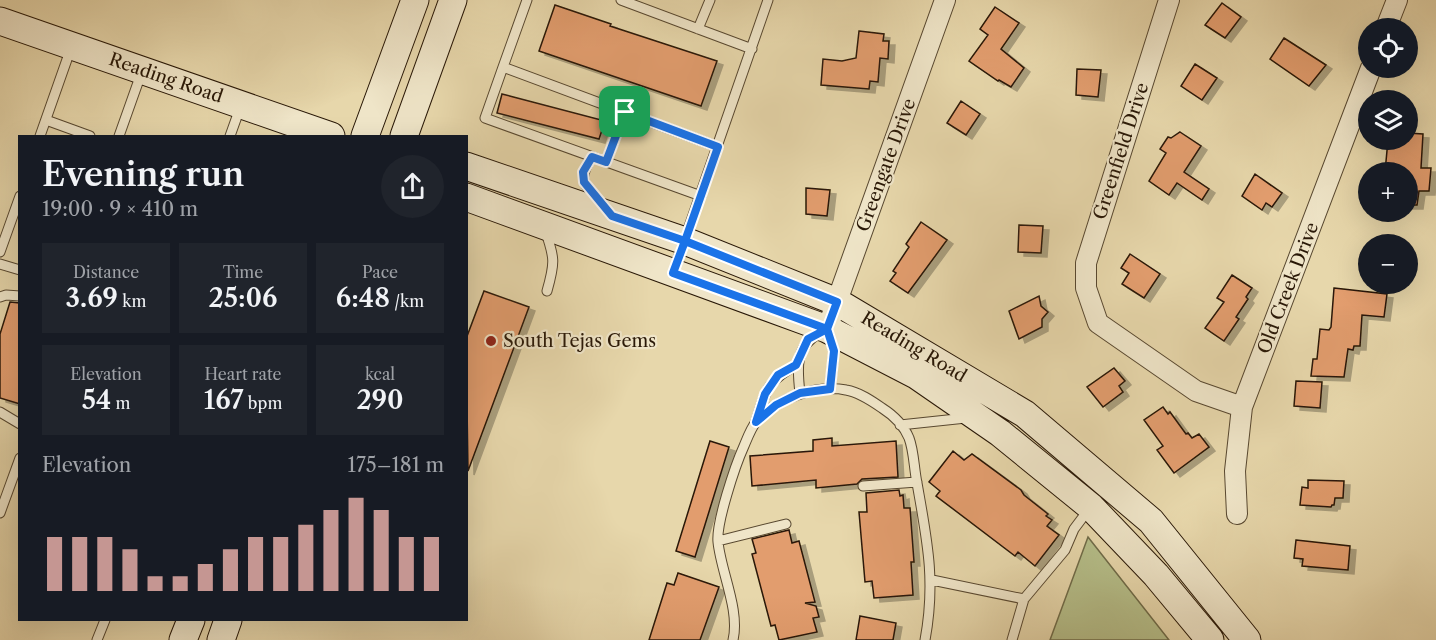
<!DOCTYPE html>
<html lang="en">
<head>
<meta charset="utf-8">
<style>
  :root { --surface:#171b24; --page:#20242c; --text:#f1f3f6; --muted:#9ea1a6; --accent:#c59692 }
  body { margin:0; font-family:"Libre Caslon Text",serif; background:var(--page); color:var(--text); height:100vh; display:flex; flex-direction:column; font-size:22px; white-space:nowrap }
  * { box-sizing:border-box; margin:0 }
  p { font-size:20px; color:var(--muted) }
  .icon { flex:none; width:33px; height:33px; fill:none; stroke:currentColor; stroke-width:2; stroke-linecap:round; stroke-linejoin:round }
  .map { position:relative; flex:1; overflow:hidden }
  .drawer { position:absolute; left:18px; top:135px; width:450px; height:486px; display:flex; flex-direction:column; background:var(--surface); border-radius:0px; box-shadow:0 6px 24px #0002 }
  .drawer>* { flex:none }
  .fabs { position:absolute; left:1358px; top:18px; display:grid; gap:12px }
  .fabs a { display:grid; place-items:center; width:60px; height:60px; border-radius:50%; background:var(--surface); box-shadow:0 6px 24px #0002; font-size:30px }
  .pin { position:absolute; display:grid; place-items:center; width:51px; height:51px; color:#fff; margin:-26px; border-radius:12px; box-shadow:0 3px 9px #0006 }
  .round { display:grid; place-items:center; flex:none; width:63px; height:63px; border-radius:32px; background:var(--page) }
  .overview { display:flex; align-items:center; justify-content:space-between; height:102px; padding:0 24px }
  h1 { font-size:33px; font-weight:600; line-height:45px }
  .figures { display:grid; grid-template-columns:repeat(3,1fr); gap:9px; height:102px; padding:6px 24px }
  .figures div { display:grid; align-content:center; border-radius:0px; background:var(--page); text-align:center }
  .figures b { font-size:26px; font-weight:600 }
  .figures small { font-size:16px; font-weight:400 }
  .figures p { font-size:16px }
  .chart { height:168px; padding:12px 24px }
  .chart p { display:flex; justify-content:space-between }
  .chart svg { width:100%; height:108px; margin-top:6px; stroke:var(--accent); stroke-width:6 }
  .map>svg:first-child { display:block }
  .green { fill:#b5be89; stroke:#6f6b48; stroke-width:1.5 }
  .building { fill:#e29d6e; stroke:#291807; stroke-width:1.5; filter:url(#shadow) }
  .lines { fill:none; stroke-linecap:round; stroke-linejoin:round }
  .service-casing { stroke:#584830; stroke-width:11 }
  .minor-casing { stroke:#584830; stroke-width:22 }
  .secondary-casing { stroke:#291807; stroke-width:29 }
  .service { stroke:#efe5c8; stroke-width:9 }
  .minor { stroke:#efe5c8; stroke-width:20 }
  .secondary { stroke:#efe5c8; stroke-width:27 }
  .route-casing { stroke:#fff; stroke-width:12 }
  .route { stroke:#1a73e8; stroke-width:8 }
  .poi-dot { fill:#8f2418; stroke:#efe5c8; stroke-width:2 }
  .labels { text-anchor:middle; stroke-width:4.5; stroke-linejoin:round; paint-order:stroke }
  .street-label { font-size:18px; fill:#291807; stroke:#efe5c8 }
  .poi-label { font-size:18px; fill:#291807; stroke:#efe5c8; text-anchor:start }
</style>
</head>
<body>
<div class="map">
<svg width="1436" height="640" viewBox="0 0 1436 640">
  <defs>
    <filter id="shadow"><feDropShadow dx="6" dy="4" stdDeviation="0" flood-color="#0004"/></filter>
  </defs>
  <rect width="100%" height="100%" fill="#e7d7ab"/>
  <filter id="stains"><feTurbulence type="fractalNoise" baseFrequency=".00333" numOctaves="4"/><feColorMatrix values="0 0 0 0 .2 0 0 0 0 .09 0 0 0 0 .02 0 0 0 .5 -.17"/></filter>
  <radialGradient id="worn" r=".72"><stop offset=".6" stop-color="#630" stop-opacity="0"/><stop offset="1" stop-color="#630" stop-opacity=".3"/></radialGradient>
  <!-- green -->
  <path class="green" d="M1088,537L1169,640H1050Z"/>
  <!-- building -->
  <path class="building" d="M1222,3L1241,17L1225,38L1205,25Z
    M555,5L611,24L610,26L717,61L701,106L539,51Z
    M995,7L1019,23L1001,49L1024,68L1011,87L999,80L998,81L969,61L988,35L980,29Z
    M859,31L884,34L883,41H889L888,59L880,58L878,82L870,81L869,89L821,85L823,59L842,61L856,58Z
    M1284,38L1326,65L1309,86L1270,59Z
    M1195,64L1217,78L1202,100L1181,86Z
    M1077,69L1101,70L1098,97L1076,95Z
    M502,94L605,121L599,139L497,113Z
    M961,101L980,114L966,135L947,123Z
    M1180,132L1201,146L1184,172L1209,189L1202,200L1177,183L1169,195L1149,181L1166,153L1160,149L1168,137L1171,138Z
    M1407,133L1423,134L1421,168H1431L1429,191H1419L1417,205H1407V172H1385L1388,140H1407Z
    M1255,174L1282,193L1272,207L1266,203L1262,210L1242,196Z
    M806,188L830,190L827,216L806,214Z
    M921,222L947,240L908,293L890,281L896,273L893,271L909,247L906,244Z
    M1019,225L1043,226L1041,253L1018,252Z
    M1130,254L1160,274L1144,298L1122,284L1129,273L1121,268Z
    M1232,275L1252,288L1246,297L1248,299L1236,317L1239,319L1224,341L1205,328L1224,302L1217,298Z
    M1334,288L1387,294L1384,317L1362,315L1360,346H1354L1353,350L1348,349L1344,377L1311,376L1313,359H1317L1320,329L1329,330L1331,327Z
    M484,291L529,307L468,471L466,339Z
    M1039,296L1041,306L1048,312L1042,319V327L1019,339L1009,311Z
    M10,302L20,303V404L0,398V334Z
    M1114,368L1125,381L1119,386L1123,392L1103,407L1087,387Z
    M1296,381L1322,382L1320,408L1294,406Z
    M1163,407L1168,414L1170,412L1186,434L1188,433L1192,438L1199,434L1209,447L1174,473L1157,450L1163,446L1144,420Z
    M832,438V446L896,441L898,477L862,479L857,484L816,488V480L752,486L750,456L813,451V440Z
    M710,441L729,447L695,557L676,551Z
    M953,451L964,460L972,454L1021,490L1024,495L1048,514L1046,516L1052,520L1047,526L1059,535L1035,566L1018,552L1015,556L936,496L940,491L929,482Z
    M1308,480L1344,481L1343,498H1335L1334,505H1332L1331,507L1300,505L1302,487L1308,488Z
    M899,490L900,496L903,495L904,508H910L914,562H911L913,595L874,598L872,581L865,582L859,512H867L866,493Z
    M789,530L792,543L799,541L815,602L805,603L816,606L819,617L813,618L817,632L779,640L775,625L771,626L752,554L756,553L752,539Z
    M1296,540L1350,546L1348,570L1302,566L1303,559L1294,558Z
    M678,573L719,587L700,640H649L667,583L674,585Z
    M860,616L896,623L893,640H856Z"/>
  <g class="lines">
    <!-- service casing -->
    <g class="service-casing">
      <path id="service" d="M527,0L503,67L718,147
        M621,0L752,49
        M698,29L710,0
        M503,67L485,118L701,196
        M46,120L90,136
        M40,136L71,48
        M119,136L141,74
        M230,136L240,108
        M592,157C576,182 585,184 603,205
        M606,162L625,112
        M545,230C555,258 555,263 547,291
        M0,252L20,196
        M0,264L20,270
        M674,270L768,0
        M0,297L6,295L20,296
        M830,338L834,351L830,389
        M800,393C797,368 795,346 820,333
        M0,412L20,424
        M756,421C766,390 767,381 797,365
        M900,425L966,418
        M863,486L917,482
        M0,513L20,458
        M718,541L786,524
        M932,580L1024,599L1065,550L1074,529L1089,509
        M97,640L105,620
        M733,640C740,610 721,572 718,542C716,523 735,466 744,446C747,439 751,428 756,422C775,399 817,384 846,390C859,392 872,401 882,408C893,415 904,426 909,438C914,451 914,469 917,483C927,540 936,581 925,640
        M1012,640L1024,599"/>
    </g>
    <!-- minor casing -->
    <g class="minor-casing">
      <path id="minor" d="M1169,0L1086,263V288L1098,323L1196,391L1242,407
        M1386,28L1397,0
        M827,329L945,0
        M1237,514L1235,471L1242,407L1371,68"/>
    </g>
    <!-- secondary casing -->
    <g class="secondary-casing">
      <path id="secondary" d="M0,21L331,136
        M365,136L415,0
        M404,136L453,0
        M466,166L685,241L837,302L1025,414L1151,521L1247,640
        M466,197L827,329L916,375L1000,433L1091,507L1156,575L1210,640
        M183,640L191,620
        M221,640L228,620"/>
    </g>
    <!-- service -->
    <use href="#service" class="service"/>
    <!-- minor -->
    <use href="#minor" class="minor"/>
    <!-- secondary -->
    <use href="#secondary" class="secondary"/>
  </g>
  <g class="lines">
    <!-- route casing -->
    <g class="route-casing">
      <path id="route" d="M625,112L718,147L685,241L837,302L827,329L808,339L796,365L778,375L765,394L756,422L776,405L800,393L830,389L834,351L827,329L673,273L685,241L612,216L584,182L583,172L592,157L606,162L625,112"/>
    </g>
    <!-- route -->
    <use href="#route" class="route"/>
  </g>
  <!-- markers -->
  <circle class="poi-dot" cx="491" cy="341" r="6"/>
  <g class="labels">
    <!-- street labels -->
    <g class="street-label">
      <text transform="translate(166 78) rotate(19)" y="6">Reading Road</text>
      <text transform="translate(1121 151) rotate(-72)" y="6">Greenfield Drive</text>
      <text transform="translate(886 165) rotate(-70)" y="6">Greengate Drive</text>
      <text transform="translate(1288 288) rotate(-69)" y="6">Old Creek Drive</text>
      <text transform="translate(914 347) rotate(31)" y="6">Reading Road</text>
    </g>
    <!-- poi labels -->
    <g class="poi-label">
      <text x="503" y="347">South Tejas Gems</text>
    </g>
  </g>
  <rect width="100%" height="100%" filter="url(#stains)"/>
  <rect width="100%" height="100%" fill="url(#worn)"/>
</svg>
<div class="fabs">
<a><svg class="icon" aria-label="locate" viewBox="0 0 24 24"><circle cx="12" cy="12" r="6"/><path d="M12 2v4M12 18v4M2 12h4M18 12h4"/></svg></a>
<a><svg class="icon" aria-label="layers" viewBox="0 0 24 24"><path d="M12 4l9 5-9 5-9-5zM3 14l9 5 9-5"/></svg></a>
<a>+</a>
<a>−</a>
</div>
<div class="pin" style="left:625px;top:112px;background:#1e9e55"><svg class="icon" aria-label="arrive" viewBox="0 0 24 24"><path d="M6 21V4h12l-3 4 3 4H6"/></svg></div>
<section class="drawer">
<div class="overview"><div><h1>Evening run</h1><p>19:00 · 9 × 410 m</p></div><a class="round"><svg class="icon" aria-label="share" viewBox="0 0 24 24"><path d="M12 15V3M7 8l5-5 5 5M5 13v7h14v-7"/></svg></a></div>
<div class="figures">
<div><p>Distance</p><b>3.69<small> km</small></b></div>
<div><p>Time</p><b>25:06</b></div>
<div><p>Pace</p><b>6:48<small> /km</small></b></div>
</div>
<div class="figures">
<div><p>Elevation</p><b>54<small> m</small></b></div>
<div><p>Heart rate</p><b>167<small> bpm</small></b></div>
<div><p>kcal</p><b>290</b></div>
</div>
<div class="chart"><p><span>Elevation</span>175–181 m</p>
<svg viewBox="0 0 160 44" preserveAspectRatio="none"><path d="M5 44V22M15 44V22M25 44V22M35 44V27M45 44V38M55 44V38M65 44V33M75 44V27M85 44V22M95 44V22M105 44V17M115 44V11M125 44V6M135 44V11M145 44V22M155 44V22"/></svg>
</div>
</section>
</div>
</body>
</html>
